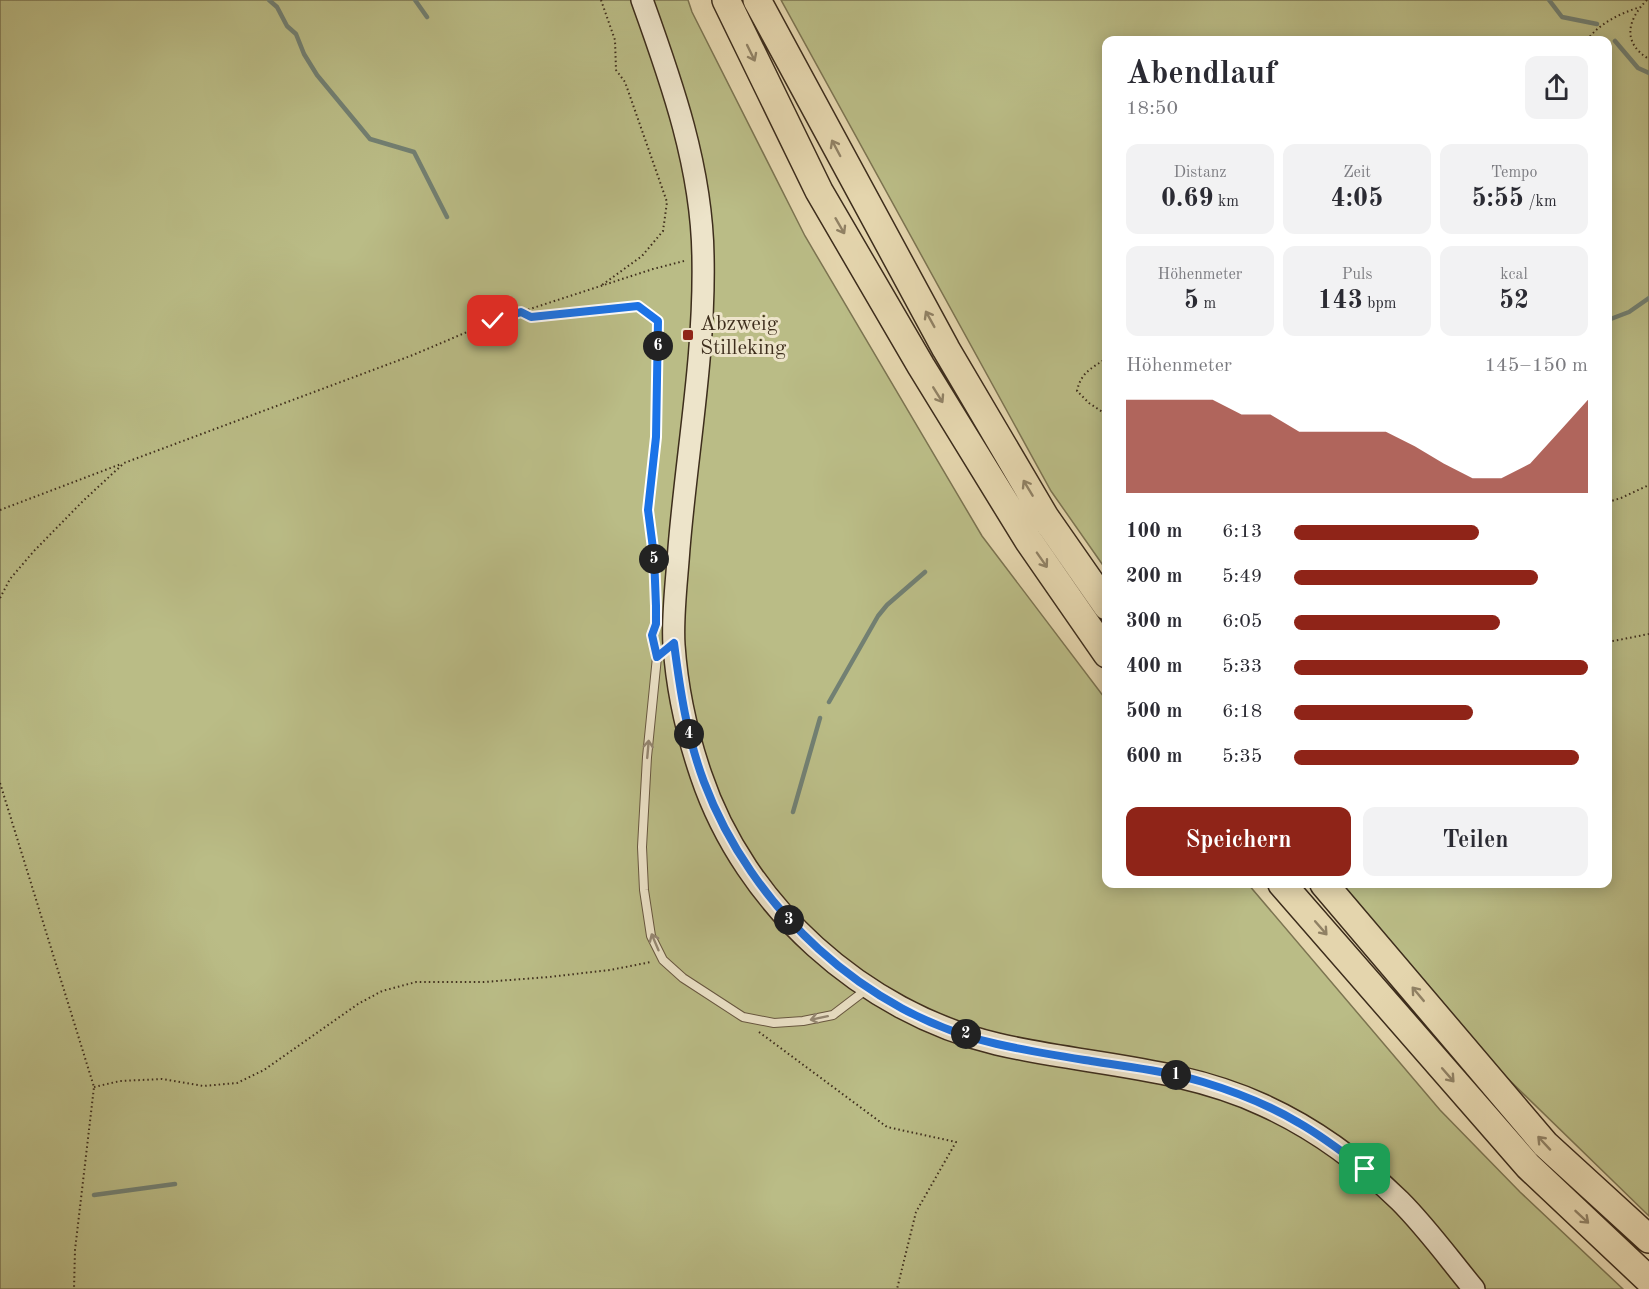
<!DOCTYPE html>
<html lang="de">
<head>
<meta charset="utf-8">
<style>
  :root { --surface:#fff; --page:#f2f2f3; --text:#2b2b33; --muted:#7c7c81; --accent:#8f2418 }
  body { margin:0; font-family:"Old Standard TT",serif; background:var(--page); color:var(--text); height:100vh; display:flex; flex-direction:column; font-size:22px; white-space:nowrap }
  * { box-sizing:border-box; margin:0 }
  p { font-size:20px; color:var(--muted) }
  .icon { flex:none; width:33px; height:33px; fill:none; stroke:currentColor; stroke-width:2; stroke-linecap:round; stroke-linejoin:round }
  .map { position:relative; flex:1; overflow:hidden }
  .side { position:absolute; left:1102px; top:36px; width:510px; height:852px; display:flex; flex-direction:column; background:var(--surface); border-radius:12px; box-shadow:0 3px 15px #0003 }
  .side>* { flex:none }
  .pin { position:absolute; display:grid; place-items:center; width:51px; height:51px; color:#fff; margin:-26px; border-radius:12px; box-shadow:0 3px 9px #0006 }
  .km { position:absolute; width:30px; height:30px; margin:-15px; border-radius:50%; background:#222; color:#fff; font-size:16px; line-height:30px; text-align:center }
  .round { display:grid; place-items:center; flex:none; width:63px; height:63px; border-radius:12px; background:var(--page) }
  .overview { display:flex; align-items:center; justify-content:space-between; height:102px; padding:0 24px }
  h1 { font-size:33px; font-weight:700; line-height:45px }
  .figures { display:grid; grid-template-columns:repeat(3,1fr); gap:9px; height:102px; padding:6px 24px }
  .figures div { display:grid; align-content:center; border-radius:12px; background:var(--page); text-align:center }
  .figures b { font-size:26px; font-weight:700 }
  .figures small { font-size:16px; font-weight:400 }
  .figures p { font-size:16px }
  .chart { height:168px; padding:12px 24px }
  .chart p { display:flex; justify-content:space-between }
  .chart svg { width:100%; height:108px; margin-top:6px; fill:var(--accent); opacity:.7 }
  .cta { display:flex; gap:12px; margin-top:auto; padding:12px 24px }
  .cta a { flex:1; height:69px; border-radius:12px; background:var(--accent); color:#fff; font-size:24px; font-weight:700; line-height:69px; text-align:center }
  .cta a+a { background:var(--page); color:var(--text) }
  ul { padding:0 24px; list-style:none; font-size:20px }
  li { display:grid; grid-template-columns:96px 72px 1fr; align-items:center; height:45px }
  li i { height:15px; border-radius:8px; background:var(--accent) }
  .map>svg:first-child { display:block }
  .green { fill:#babc86; stroke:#7c7451; stroke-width:1.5 }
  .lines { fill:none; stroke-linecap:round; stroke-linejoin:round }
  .stream { stroke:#728073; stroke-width:4.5 }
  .lane-casing { stroke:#675740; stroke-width:10 }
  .secondary-casing { stroke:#3d2d1c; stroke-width:24 }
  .highway-casing { stroke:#3d2d1c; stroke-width:30 }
  .path { stroke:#3d2d1c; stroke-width:2; stroke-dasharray:1.5 3; stroke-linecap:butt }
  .lane { stroke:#ede4ca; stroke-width:8 }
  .secondary { stroke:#ede4ca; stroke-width:21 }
  .highway { stroke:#e4d5ad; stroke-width:27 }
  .oneway { stroke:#908164 }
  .oneway2 { stroke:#958873 }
  .route-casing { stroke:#fff; stroke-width:12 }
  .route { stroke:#1a73e8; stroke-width:8 }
  .poi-dot { fill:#8f2418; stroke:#ede4ca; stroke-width:2 }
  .labels { text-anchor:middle; stroke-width:6; stroke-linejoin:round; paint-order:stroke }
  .poi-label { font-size:21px; fill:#3d2d1c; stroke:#ede4ca; text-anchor:start }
</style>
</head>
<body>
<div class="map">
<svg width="1649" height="1289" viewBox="0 0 1649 1289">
  <rect width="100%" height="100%" fill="#e4d5ad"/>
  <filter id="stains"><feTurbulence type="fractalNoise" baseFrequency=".00333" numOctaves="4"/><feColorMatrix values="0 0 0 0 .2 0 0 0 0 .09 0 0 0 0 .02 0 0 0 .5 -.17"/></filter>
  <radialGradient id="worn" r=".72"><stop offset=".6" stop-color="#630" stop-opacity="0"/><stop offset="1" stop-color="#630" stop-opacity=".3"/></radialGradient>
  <!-- green -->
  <path class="green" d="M0,0H688L692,12L805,236L982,536L1107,701V884H1248L1440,1110L1520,1192L1623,1289H0Z
    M781,0H1649V1216L1502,1073L1339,884H1608V40H1107V571L1051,491Z"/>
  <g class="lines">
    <!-- stream -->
    <path class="stream" d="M269,0L277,7L287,26L296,34L304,54L317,75L370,139L414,152L447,217
      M415,0L427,17
      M1549,0L1562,17L1597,24
      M1615,41L1638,68L1649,73
      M1608,320L1629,312L1649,298
      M829,702L878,616L887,605L925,572
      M793,812L820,718
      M94,1195L175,1184"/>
    <!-- lane casing -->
    <g class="lane-casing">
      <path id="lane" d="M672,645L657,657L647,757L642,847L644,890L651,936L663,960L683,978L743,1017L774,1023L803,1021L833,1015L867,989"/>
    </g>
    <!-- secondary casing -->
    <g class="secondary-casing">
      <path id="secondary" d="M642,0C672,83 702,168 703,257C705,355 687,451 679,548C677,578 672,616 674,645C677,689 687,734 701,775C745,906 863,1012 997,1044C1086,1065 1179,1066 1263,1105C1314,1128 1360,1162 1400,1201C1427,1228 1450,1260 1474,1289"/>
    </g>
    <!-- highway casing -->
    <g class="highway-casing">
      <path id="highway" d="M726,0L819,191L921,366L1028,540L1107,654
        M757,0L946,349L1045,517L1107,606
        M1282,884L1528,1166L1649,1280
        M1324,884L1545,1144L1649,1239"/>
    </g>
    <!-- path -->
    <path class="path" d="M601,0L615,40L616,70L625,82L667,202L663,231L642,256L602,285
      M1647,0C1627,20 1622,43 1649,59
      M1587,40C1600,23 1619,14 1640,7
      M521,312L531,317L638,306L658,321L656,437L648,510L654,556L656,601
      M1107,358C1092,368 1081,372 1077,391L1089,403L1107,415
      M1608,502L1621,498L1649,485
      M0,510L121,464
      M0,598L10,579L34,551L83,501L124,463L413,355L493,321L653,269L684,261
      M1608,642L1649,634
      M655,646L653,635L655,625
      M0,783L94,1087L75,1250L74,1289
      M759,1032L887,1127L956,1142L916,1212L897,1289
      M94,1087L120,1081L162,1079L203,1086L237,1083L264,1070L358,1004L382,991L416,982H484L549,977L610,970L651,962"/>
    <!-- lane -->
    <use href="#lane" class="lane"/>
    <!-- secondary -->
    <use href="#secondary" class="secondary"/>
    <!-- highway -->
    <use href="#highway" class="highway"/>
  </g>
  <!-- one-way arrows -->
  <defs><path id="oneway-shaft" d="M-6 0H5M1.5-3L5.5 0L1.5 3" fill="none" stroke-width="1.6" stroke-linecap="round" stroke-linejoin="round" transform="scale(1.5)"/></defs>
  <g class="oneway">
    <use href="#oneway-shaft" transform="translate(751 53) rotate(64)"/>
    <use href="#oneway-shaft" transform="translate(836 148) rotate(-118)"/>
    <use href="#oneway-shaft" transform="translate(840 226) rotate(60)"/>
    <use href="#oneway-shaft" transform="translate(930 319) rotate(-119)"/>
    <use href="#oneway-shaft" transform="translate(938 395) rotate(58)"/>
    <use href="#oneway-shaft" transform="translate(1028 488) rotate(-121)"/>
    <use href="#oneway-shaft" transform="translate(1042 560) rotate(55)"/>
    <use href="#oneway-shaft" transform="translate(1321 928) rotate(49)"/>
    <use href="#oneway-shaft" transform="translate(1418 994) rotate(-130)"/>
    <use href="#oneway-shaft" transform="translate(1448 1075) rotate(49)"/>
    <use href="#oneway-shaft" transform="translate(1544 1143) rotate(-133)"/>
    <use href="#oneway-shaft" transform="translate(1582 1217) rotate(43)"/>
  </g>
  <g class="oneway2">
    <use href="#oneway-shaft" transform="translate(648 749) rotate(-85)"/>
    <use href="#oneway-shaft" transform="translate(655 942) rotate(-113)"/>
    <use href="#oneway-shaft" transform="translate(819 1018) rotate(168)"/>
  </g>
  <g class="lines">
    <!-- route casing -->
    <g class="route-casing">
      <path id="route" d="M493,321L521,312L531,317L638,306L658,321L656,437L648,510L654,556L656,606V624L652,635L657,657L674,643C680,690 687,737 704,782C751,907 865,1015 997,1044C1028,1051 1060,1056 1091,1061C1128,1067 1167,1071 1203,1082C1236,1092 1269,1105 1299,1123C1322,1136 1344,1153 1365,1169"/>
    </g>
    <!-- route -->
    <use href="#route" class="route"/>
  </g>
  <!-- markers -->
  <rect class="poi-dot" x="682" y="329" width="12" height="12" rx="3"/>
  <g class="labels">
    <!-- poi labels -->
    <g class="poi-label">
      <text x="700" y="330">Abzweig<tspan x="700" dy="24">Stilleking</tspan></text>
    </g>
  </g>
  <rect width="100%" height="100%" filter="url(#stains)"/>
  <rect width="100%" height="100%" fill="url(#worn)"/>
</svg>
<div class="pin" style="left:1365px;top:1169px;background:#1e9e55"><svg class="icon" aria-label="arrive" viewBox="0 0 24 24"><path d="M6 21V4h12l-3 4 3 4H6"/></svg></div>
<div class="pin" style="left:493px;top:321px;background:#d93025"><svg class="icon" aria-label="check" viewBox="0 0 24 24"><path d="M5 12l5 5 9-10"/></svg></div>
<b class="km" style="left:1176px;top:1075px">1</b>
<b class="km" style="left:966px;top:1034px">2</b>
<b class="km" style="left:789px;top:920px">3</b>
<b class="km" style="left:689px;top:734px">4</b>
<b class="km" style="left:654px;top:559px">5</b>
<b class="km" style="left:658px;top:346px">6</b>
<section class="side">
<div class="overview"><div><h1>Abendlauf</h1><p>18:50</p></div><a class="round"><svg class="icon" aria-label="share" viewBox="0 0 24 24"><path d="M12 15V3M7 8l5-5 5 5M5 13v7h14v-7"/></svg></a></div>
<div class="figures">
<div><p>Distanz</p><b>0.69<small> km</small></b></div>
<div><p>Zeit</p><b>4:05</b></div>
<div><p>Tempo</p><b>5:55<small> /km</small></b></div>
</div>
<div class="figures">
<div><p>Höhenmeter</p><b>5<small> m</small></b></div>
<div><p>Puls</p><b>143<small> bpm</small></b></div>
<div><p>kcal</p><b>52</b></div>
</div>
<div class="chart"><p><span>Höhenmeter</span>145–150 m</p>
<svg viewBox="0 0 160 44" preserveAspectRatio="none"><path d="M0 44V6L10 6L20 6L30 6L40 12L50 12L60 19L70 19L80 19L90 19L100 25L110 32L120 38L130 38L140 32L150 19L160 6V44z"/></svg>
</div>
<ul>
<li><b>100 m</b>6:13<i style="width:63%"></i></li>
<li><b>200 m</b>5:49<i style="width:83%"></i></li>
<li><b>300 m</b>6:05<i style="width:70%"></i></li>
<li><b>400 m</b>5:33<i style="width:100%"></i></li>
<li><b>500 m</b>6:18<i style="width:61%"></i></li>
<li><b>600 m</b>5:35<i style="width:97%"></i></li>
</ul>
<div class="cta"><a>Speichern</a><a>Teilen</a></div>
</section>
</div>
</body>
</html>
